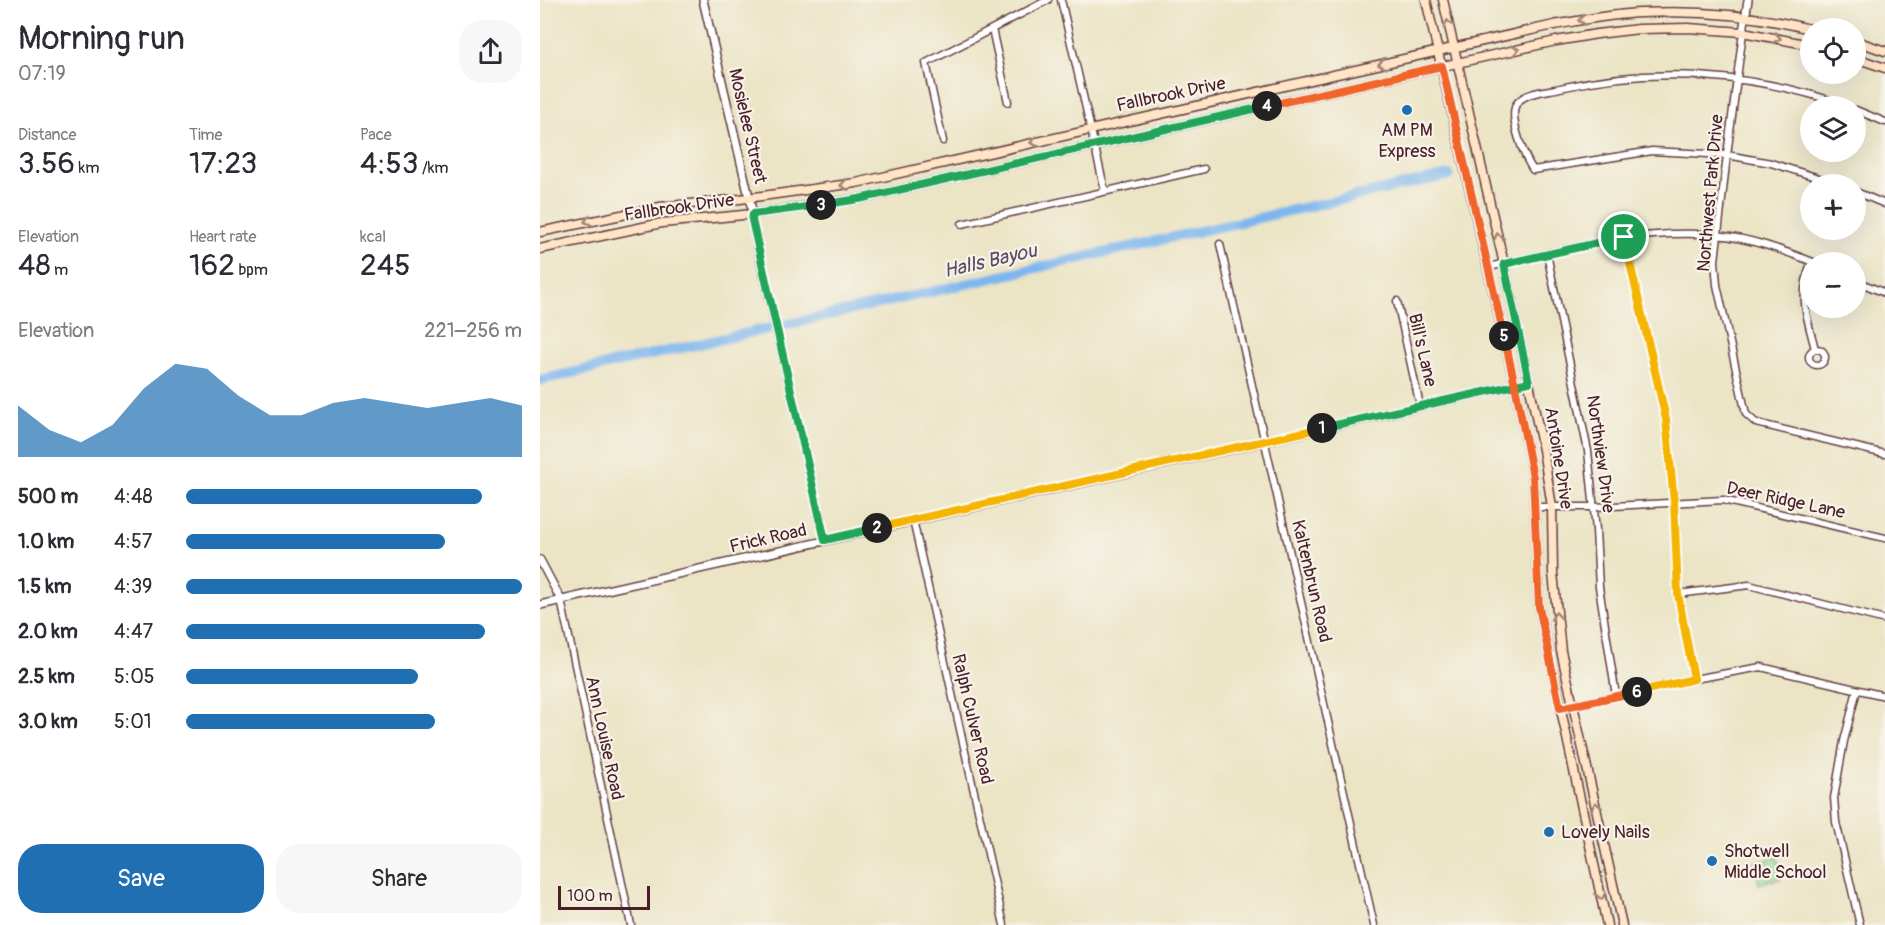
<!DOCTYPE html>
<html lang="en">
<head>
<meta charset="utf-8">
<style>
  :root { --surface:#fff; --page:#f7f7f7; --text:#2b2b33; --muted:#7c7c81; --accent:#1f6fb2 }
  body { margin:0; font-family:Pangolin,sans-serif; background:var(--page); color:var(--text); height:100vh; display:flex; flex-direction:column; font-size:22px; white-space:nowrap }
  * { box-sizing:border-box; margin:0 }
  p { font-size:20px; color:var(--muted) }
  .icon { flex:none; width:33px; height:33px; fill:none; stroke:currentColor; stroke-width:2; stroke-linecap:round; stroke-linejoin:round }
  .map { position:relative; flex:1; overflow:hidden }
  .side { display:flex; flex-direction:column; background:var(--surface); width:540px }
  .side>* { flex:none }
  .buttons { position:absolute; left:1260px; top:18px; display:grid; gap:12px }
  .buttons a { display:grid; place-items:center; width:66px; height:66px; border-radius:50%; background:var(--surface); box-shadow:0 6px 24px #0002; font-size:30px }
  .scale { position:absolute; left:18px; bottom:15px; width:92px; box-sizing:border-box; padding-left:6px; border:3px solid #4a1f2b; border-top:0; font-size:16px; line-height:21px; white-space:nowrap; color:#4a1f2b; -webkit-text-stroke:4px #f7f3e8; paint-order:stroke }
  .pin { position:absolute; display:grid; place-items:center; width:51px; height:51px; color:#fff; margin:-26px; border:3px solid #fff; border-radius:50%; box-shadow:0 2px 6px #0007 }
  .km { position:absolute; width:30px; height:30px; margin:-15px; border-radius:50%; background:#222; color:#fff; font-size:16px; line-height:30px; text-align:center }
  .round { display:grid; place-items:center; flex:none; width:63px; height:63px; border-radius:24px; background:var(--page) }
  .overview { display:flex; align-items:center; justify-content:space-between; height:102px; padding:0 18px }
  h1 { font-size:33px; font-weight:600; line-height:45px }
  .figures { display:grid; grid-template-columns:repeat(3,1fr); gap:9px; height:102px; padding:6px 18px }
  .figures div { display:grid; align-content:center }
  .figures b { font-size:30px; font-weight:600 }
  .figures small { font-size:16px; font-weight:400 }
  .figures p { font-size:16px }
  .chart { height:168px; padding:12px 18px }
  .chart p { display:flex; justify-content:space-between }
  .chart svg { width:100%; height:108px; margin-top:6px; fill:var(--accent); opacity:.7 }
  .cta { display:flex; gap:12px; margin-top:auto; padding:12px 18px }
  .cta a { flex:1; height:69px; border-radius:24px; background:var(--accent); color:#fff; font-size:24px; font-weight:600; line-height:69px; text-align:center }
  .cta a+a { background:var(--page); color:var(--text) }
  ul { padding:0 18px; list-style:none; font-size:20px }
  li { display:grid; grid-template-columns:96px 72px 1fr; align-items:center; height:45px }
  li i { height:15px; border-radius:8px; background:var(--accent) }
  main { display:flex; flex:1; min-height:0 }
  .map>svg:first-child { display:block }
  .green { fill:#90db98; stroke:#6d7d62; stroke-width:1.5 }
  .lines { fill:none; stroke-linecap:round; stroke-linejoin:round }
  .river { stroke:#7db6ee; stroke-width:10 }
  .minor-casing { stroke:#623d42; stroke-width:9 }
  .tertiary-casing { stroke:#623d42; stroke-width:10 }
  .secondary-casing { stroke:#623d42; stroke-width:11 }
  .minor { stroke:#fff; stroke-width:6 }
  .tertiary { stroke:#fff; stroke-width:7 }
  .secondary { stroke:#ffe4c6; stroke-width:8 }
  .oneway { stroke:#a48278 }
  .split-1-casing { stroke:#fff; stroke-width:12 }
  .split-2-casing { stroke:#fff; stroke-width:12 }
  .split-3-casing { stroke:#fff; stroke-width:12 }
  .split-4-casing { stroke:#fff; stroke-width:12 }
  .split-5-casing { stroke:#fff; stroke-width:12 }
  .split-6-casing { stroke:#fff; stroke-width:12 }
  .split-7-casing { stroke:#fff; stroke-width:12 }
  .split-1 { stroke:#22a559; stroke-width:8 }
  .split-2 { stroke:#f5b400; stroke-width:8 }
  .split-3 { stroke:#22a559; stroke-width:8 }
  .split-4 { stroke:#22a559; stroke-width:8 }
  .split-5 { stroke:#f0652b; stroke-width:8 }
  .split-6 { stroke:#f0652b; stroke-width:8 }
  .split-7 { stroke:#f5b400; stroke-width:8 }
  .poi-dot { fill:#1f6fb2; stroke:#f7f3e8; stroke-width:2 }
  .labels { text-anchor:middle; stroke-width:4.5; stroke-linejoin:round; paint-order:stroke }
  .street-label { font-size:18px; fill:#4a1f2b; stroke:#f7f3e8 }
  .poi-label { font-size:18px; fill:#4a1f2b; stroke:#f7f3e8; text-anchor:start }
  .water-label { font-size:20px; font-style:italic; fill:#594c66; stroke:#f7f3e8 }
</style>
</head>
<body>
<main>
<section class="side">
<div class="overview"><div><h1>Morning run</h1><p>07:19</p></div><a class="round"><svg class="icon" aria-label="share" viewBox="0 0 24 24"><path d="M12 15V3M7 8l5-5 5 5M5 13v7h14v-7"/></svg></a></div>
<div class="figures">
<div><p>Distance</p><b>3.56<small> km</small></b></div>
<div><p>Time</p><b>17:23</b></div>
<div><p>Pace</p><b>4:53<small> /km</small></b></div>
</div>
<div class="figures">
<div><p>Elevation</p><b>48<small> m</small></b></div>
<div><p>Heart rate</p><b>162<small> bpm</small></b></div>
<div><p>kcal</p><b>245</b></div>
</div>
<div class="chart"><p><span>Elevation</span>221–256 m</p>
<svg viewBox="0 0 160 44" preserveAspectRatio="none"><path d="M0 44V23L10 33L20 38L30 31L40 16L50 6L60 8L70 19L80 27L90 27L100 22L110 20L120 22L130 24L140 22L150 20L160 23V44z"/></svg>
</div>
<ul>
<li><b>500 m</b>4:48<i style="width:88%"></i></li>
<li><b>1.0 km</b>4:57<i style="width:77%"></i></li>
<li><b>1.5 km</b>4:39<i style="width:100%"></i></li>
<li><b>2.0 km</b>4:47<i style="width:89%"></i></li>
<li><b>2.5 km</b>5:05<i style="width:69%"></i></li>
<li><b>3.0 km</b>5:01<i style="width:74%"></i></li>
</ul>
<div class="cta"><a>Save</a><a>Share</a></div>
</section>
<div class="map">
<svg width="1345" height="925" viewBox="0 0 1345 925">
  <rect width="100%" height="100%" fill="#f7f3e8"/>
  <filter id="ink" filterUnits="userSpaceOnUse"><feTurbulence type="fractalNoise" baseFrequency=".0167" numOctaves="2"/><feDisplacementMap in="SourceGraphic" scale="12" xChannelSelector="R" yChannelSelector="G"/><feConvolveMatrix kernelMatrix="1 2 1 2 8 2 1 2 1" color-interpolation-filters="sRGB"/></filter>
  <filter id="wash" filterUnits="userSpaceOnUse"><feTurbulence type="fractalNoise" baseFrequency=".008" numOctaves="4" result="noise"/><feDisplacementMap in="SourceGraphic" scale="24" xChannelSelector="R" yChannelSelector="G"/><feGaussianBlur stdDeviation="1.35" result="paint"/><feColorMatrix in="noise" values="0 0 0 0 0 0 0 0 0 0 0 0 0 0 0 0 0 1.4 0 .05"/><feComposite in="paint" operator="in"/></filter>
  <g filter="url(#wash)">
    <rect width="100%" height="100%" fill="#ebe4c5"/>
    <!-- green -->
    <path class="green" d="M1237,857L1242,878L1232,881L1227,859Z
      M1224,860L1229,881L1219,884L1214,862Z"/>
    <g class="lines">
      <!-- river -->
      <path class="river" d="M0,380L909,175"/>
    </g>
  </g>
  <g filter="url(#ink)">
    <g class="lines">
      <!-- minor casing -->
      <g class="minor-casing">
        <path id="minor" d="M521,0L565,191
          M452,29L468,102
          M1203,32L1187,155L1175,261L1177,285L1206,414L1216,423L1345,454
          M1316,110L1345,122
          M403,141L386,63L508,0
          M1298,184L1231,163L1187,155L1112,151L993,170C985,158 966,114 978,102C986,92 1008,91 1020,88C1115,66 1215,73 1307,106
          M1316,192L1345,204
          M213,214L212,220L219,256L285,540
          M422,224L664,169
          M1084,237L1126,419L1134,502L1138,594L1154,679
          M680,244L834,925
          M1007,254L1048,451L1056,530L1059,587L1076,696
          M1270,266C1259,299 1267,317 1275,349
          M949,267C1024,250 1098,228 1176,235C1210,238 1242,250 1273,262
          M1316,281L1345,293
          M857,301L880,406
          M1269 357a8 8 0 1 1 16 0a8 8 0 1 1-16 0Z
          M995,507H1055L1183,500L1345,538
          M373,520L464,925
          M1138,594L1209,585L1345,620
          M21,600L91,925
          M1317,690L1304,741L1294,798L1296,822L1320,925
          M1020,708L1154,679L1221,667L1345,696"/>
      </g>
      <!-- tertiary casing -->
      <g class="tertiary-casing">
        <path id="tertiary" d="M163,0L213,214
          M1203,32L1208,0
          M0,560L21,600
          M0,605L989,382"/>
      </g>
      <!-- secondary casing -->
      <g class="secondary-casing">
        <path id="secondary" d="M886,0L975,385L993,477L999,607L1067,925
          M903,0L964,264L1003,450L1012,507L1013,573L1021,651L1082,925
          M1316,41L1345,51
          M1316,58L1345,68
          M0,232L120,207L200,199L316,183L1014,25C1043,20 1072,14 1101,13C1158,10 1215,15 1270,29
          M0,249L122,223L213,214L319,199L872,73L1016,41L1057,34L1099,29L1148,28L1203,32L1270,45"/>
      </g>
      <!-- minor -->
      <use href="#minor" class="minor"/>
      <!-- tertiary -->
      <use href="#tertiary" class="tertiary"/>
      <!-- secondary -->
      <use href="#secondary" class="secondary"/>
    </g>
    <!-- one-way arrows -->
    <defs><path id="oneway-chevron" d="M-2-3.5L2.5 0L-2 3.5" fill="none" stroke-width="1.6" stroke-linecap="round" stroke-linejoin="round" transform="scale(1.5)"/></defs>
    <g class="oneway">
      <use href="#oneway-chevron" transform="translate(1042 20) rotate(171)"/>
      <use href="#oneway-chevron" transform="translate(908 24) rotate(-103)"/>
      <use href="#oneway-chevron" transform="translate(1237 38) rotate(10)"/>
      <use href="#oneway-chevron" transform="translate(975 50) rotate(-13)"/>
      <use href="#oneway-chevron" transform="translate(842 64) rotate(167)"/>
      <use href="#oneway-chevron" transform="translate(494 142) rotate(167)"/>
      <use href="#oneway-chevron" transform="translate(304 185) rotate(171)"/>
      <use href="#oneway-chevron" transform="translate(48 221) rotate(167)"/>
      <use href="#oneway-chevron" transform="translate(958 237) rotate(-104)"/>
      <use href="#oneway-chevron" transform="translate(1016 616) rotate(-96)"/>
      <use href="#oneway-chevron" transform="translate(1056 806) rotate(-103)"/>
      <use href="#oneway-chevron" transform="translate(1061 896) rotate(78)"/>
    </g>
  </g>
  <g class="lines" filter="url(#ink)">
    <!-- split-1 casing -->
    <g class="split-1-casing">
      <path id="split-1" d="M782,428L989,382L964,264L1084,237"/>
    </g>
    <!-- split-2 casing -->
    <g class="split-2-casing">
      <path id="split-2" d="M337,528L782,428"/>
    </g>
    <!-- split-3 casing -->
    <g class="split-3-casing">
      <path id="split-3" d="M281,205L213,214L212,220L285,540L337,528"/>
    </g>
    <!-- split-4 casing -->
    <g class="split-4-casing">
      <path id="split-4" d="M281,205L319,199L727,106"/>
    </g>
    <!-- split-5 casing -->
    <g class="split-5-casing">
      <path id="split-5" d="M727,106L902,66L964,336"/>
    </g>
    <!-- split-6 casing -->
    <g class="split-6-casing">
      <path id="split-6" d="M964,336L975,385L993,477L999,607L1020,708L1097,692"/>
    </g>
    <!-- split-7 casing -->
    <g class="split-7-casing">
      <path id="split-7" d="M1084,237L1126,419L1134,502L1138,594L1154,679L1097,692"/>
    </g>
    <!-- split-1 -->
    <use href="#split-1" class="split-1"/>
    <!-- split-2 -->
    <use href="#split-2" class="split-2"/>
    <!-- split-3 -->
    <use href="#split-3" class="split-3"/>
    <!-- split-4 -->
    <use href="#split-4" class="split-4"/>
    <!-- split-5 -->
    <use href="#split-5" class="split-5"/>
    <!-- split-6 -->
    <use href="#split-6" class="split-6"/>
    <!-- split-7 -->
    <use href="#split-7" class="split-7"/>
  </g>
  <!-- markers -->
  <g class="poi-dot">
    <circle cx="867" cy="110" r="6"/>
    <circle cx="1009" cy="832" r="6"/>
    <circle cx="1172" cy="861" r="6"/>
  </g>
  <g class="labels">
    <!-- street labels -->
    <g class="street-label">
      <text transform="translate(631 94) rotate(-12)" y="6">Fallbrook Drive</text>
      <text transform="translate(208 126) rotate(77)" y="6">Mosielee Street</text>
      <text transform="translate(1170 193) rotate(-85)" y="6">Northwest Park Drive</text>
      <text transform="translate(139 207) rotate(-8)" y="6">Fallbrook Drive</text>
      <text transform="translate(883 350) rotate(77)" y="6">Bill's Lane</text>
      <text transform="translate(1061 454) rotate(82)" y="6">Northview Drive</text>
      <text transform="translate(1019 458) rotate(81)" y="6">Antoine Drive</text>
      <text transform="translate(1246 500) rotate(12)" y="6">Deer Ridge Lane</text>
      <text transform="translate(228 538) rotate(-13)" y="6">Frick Road</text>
      <text transform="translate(772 581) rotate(77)" y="6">Kaltenbrun Road</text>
      <text transform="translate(433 719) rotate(77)" y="6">Ralph Culver Road</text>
      <text transform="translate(65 738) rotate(78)" y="6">Ann Louise Road</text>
    </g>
    <!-- poi labels -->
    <g class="poi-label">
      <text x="867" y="136" text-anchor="middle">AM PM<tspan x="867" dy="21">Express</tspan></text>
      <text x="1021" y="838">Lovely Nails</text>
      <text x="1184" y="857">Shotwell<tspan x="1184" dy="21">Middle School</tspan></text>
    </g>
    <!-- water labels -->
    <g class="water-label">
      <text transform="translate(450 260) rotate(-13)" y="7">Halls Bayou</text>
    </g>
  </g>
</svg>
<div class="buttons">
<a><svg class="icon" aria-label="locate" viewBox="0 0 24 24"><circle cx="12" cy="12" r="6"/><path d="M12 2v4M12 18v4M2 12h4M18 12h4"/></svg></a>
<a><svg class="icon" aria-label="layers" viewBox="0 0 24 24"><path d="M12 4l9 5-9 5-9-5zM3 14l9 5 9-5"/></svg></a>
<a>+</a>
<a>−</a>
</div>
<div class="scale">100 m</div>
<div class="pin" style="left:1084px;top:237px;background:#1e9e55"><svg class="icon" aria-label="arrive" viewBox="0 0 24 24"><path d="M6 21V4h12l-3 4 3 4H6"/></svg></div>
<b class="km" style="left:782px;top:428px">1</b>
<b class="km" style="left:337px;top:528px">2</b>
<b class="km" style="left:281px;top:205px">3</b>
<b class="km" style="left:727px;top:106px">4</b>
<b class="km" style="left:964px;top:336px">5</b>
<b class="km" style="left:1097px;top:692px">6</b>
</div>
</main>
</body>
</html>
